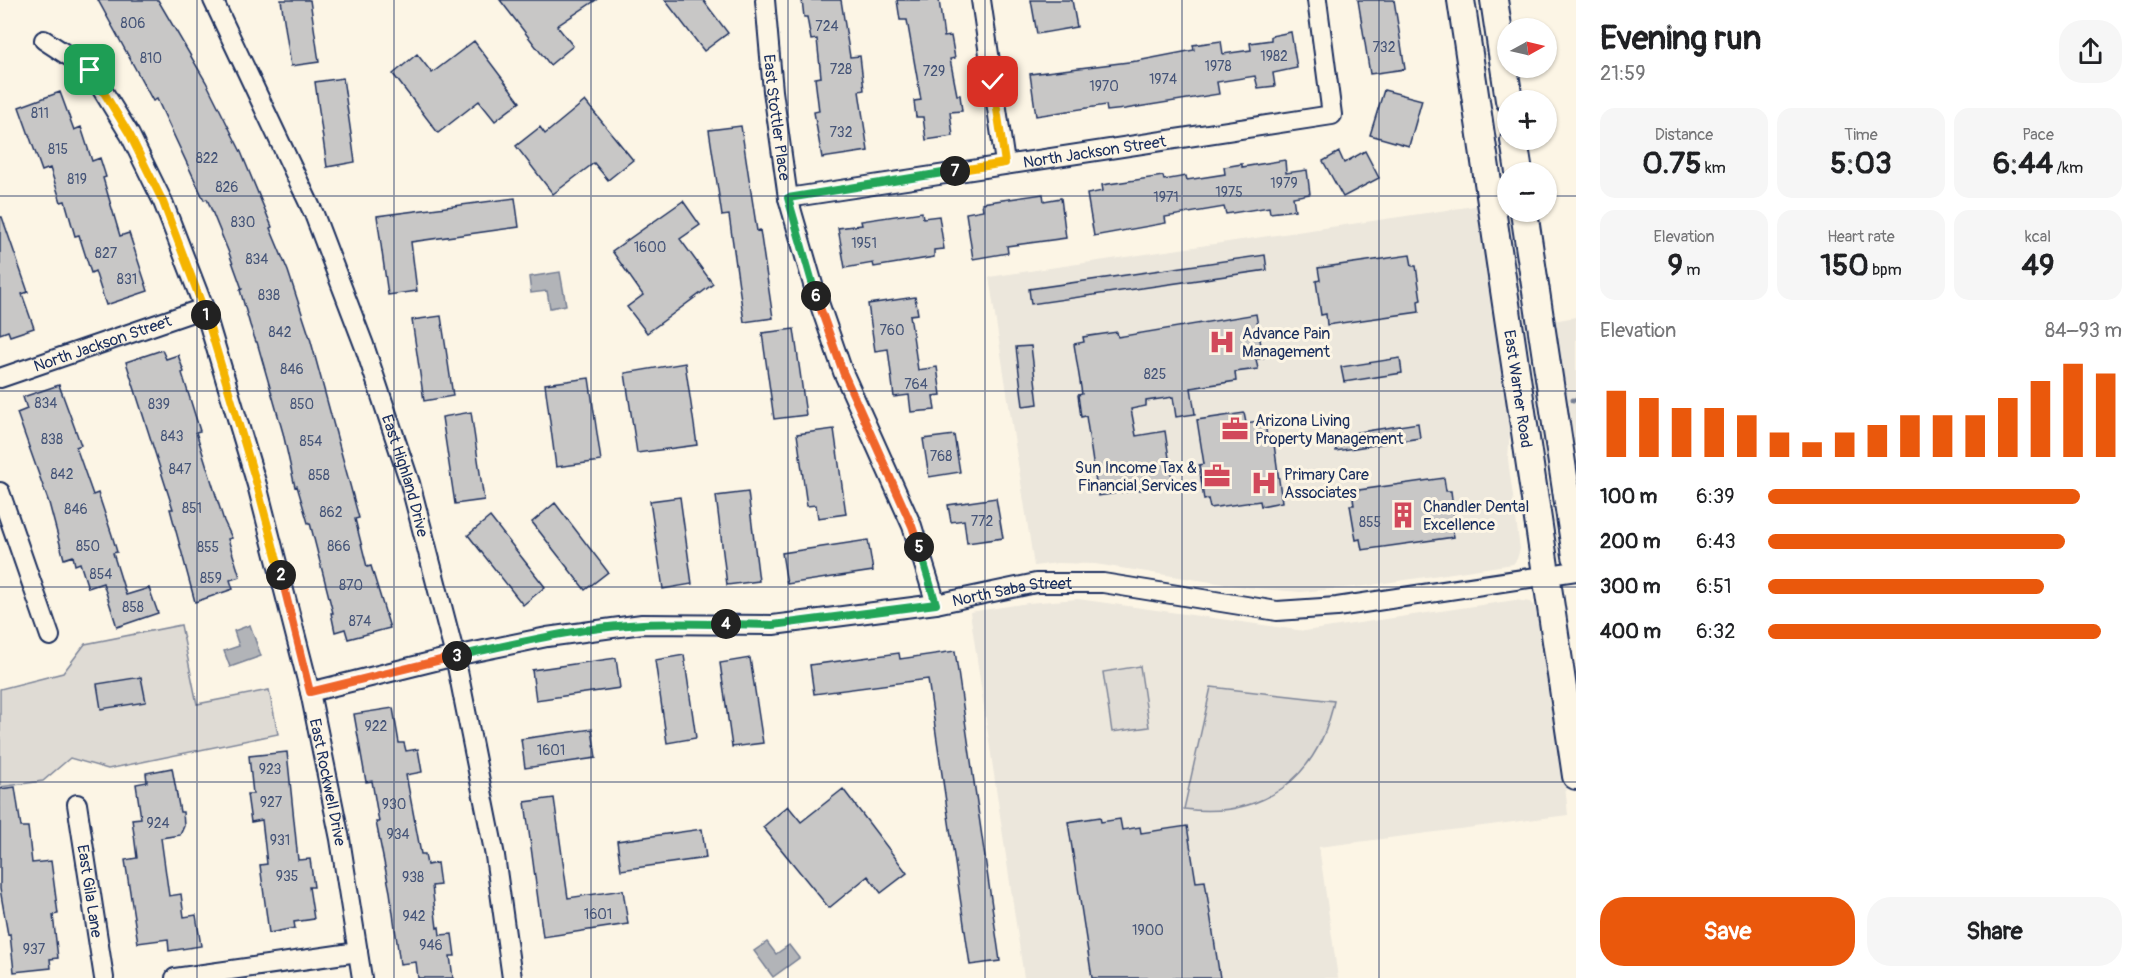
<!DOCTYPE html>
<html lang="en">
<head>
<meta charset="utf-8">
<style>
  :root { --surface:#fff; --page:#f6f6f6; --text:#202124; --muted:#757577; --accent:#ea580c }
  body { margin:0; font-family:Pangolin,sans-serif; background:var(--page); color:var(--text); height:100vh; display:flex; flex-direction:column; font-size:22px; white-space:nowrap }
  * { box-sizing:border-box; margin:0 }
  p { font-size:20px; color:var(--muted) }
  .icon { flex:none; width:33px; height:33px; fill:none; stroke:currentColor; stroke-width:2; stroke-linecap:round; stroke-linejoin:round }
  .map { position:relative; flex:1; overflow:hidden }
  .side { display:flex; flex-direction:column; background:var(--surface); width:570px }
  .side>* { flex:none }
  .needle { width:39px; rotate:82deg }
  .buttons { position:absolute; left:1497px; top:18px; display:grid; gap:12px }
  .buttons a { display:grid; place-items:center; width:60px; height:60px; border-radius:50%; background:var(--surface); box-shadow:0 2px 4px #0004; font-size:30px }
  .pin { position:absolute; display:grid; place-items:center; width:51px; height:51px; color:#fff; margin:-26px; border-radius:12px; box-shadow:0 3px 9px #0006 }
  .km { position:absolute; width:30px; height:30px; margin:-15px; border-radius:50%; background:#222; color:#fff; font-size:16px; line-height:30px; text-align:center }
  .round { display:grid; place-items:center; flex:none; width:63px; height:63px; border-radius:24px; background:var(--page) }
  .summary { display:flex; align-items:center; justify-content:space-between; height:102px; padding:0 24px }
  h1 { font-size:33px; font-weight:800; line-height:45px }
  .metrics { display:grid; grid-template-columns:repeat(3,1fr); gap:9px; height:102px; padding:6px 24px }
  .metrics div { display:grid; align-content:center; border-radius:15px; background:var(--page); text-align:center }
  .metrics b { font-size:30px; font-weight:800 }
  .metrics small { font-size:16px; font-weight:400 }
  .metrics p { font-size:16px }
  .chart { height:168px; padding:12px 24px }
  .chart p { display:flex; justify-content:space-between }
  .chart svg { width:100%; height:108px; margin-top:6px; stroke:var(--accent); stroke-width:6 }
  .action { display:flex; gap:12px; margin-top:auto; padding:12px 24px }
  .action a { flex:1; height:69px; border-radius:24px; background:var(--accent); color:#fff; font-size:24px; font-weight:800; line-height:69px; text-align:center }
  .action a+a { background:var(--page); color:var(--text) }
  ul { padding:0 24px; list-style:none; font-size:20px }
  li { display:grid; grid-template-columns:96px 72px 1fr; align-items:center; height:45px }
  li i { height:15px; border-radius:8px; background:var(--accent) }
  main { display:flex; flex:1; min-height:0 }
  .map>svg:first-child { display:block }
  .built { fill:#ece7dc }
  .green { fill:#dfdbd4; stroke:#7d8599; stroke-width:1.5 }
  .water { fill:#b2b4b8; stroke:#767f94; stroke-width:1.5 }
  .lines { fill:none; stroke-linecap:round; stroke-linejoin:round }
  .stream { stroke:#767f94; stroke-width:5 }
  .building { fill:#c8c7c6; stroke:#1b2f5e; stroke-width:1.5 }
  .minor-casing { stroke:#1b2f5e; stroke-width:22 }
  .secondary-casing { stroke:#1b2f5e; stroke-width:30 }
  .minor { stroke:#fcf5e5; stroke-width:18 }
  .secondary { stroke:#fcf5e5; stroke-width:26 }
  .split-1-casing { stroke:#fff; stroke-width:12 }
  .split-2-casing { stroke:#fff; stroke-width:12 }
  .split-3-casing { stroke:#fff; stroke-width:12 }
  .split-4-casing { stroke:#fff; stroke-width:12 }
  .split-5-casing { stroke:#fff; stroke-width:12 }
  .split-6-casing { stroke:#fff; stroke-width:12 }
  .split-7-casing { stroke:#fff; stroke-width:12 }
  .split-8-casing { stroke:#fff; stroke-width:12 }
  .split-1 { stroke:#f5b400; stroke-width:8 }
  .split-2 { stroke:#f5b400; stroke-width:8 }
  .split-3 { stroke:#f0652b; stroke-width:8 }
  .split-4 { stroke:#22a559; stroke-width:8 }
  .split-5 { stroke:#22a559; stroke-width:8 }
  .split-6 { stroke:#f0652b; stroke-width:8 }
  .split-7 { stroke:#22a559; stroke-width:8 }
  .split-8 { stroke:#f5b400; stroke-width:8 }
  .grid { fill:none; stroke:#1b2f5e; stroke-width:1.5; stroke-opacity:0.55 }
  .labels { text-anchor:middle; stroke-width:6; stroke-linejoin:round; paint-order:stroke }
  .number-label { font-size:14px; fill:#465578 }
  .street-label { font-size:16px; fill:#1b2f5e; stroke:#fcf5e5 }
  .poi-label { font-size:16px; fill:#1b2f5e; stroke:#fcf5e5; text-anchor:start }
</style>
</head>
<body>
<main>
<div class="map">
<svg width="1576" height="978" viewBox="0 0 1576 978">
  <rect width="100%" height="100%" fill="#fcf5e5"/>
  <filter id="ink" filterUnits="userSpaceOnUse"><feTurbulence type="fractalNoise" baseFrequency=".0167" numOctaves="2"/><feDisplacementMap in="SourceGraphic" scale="12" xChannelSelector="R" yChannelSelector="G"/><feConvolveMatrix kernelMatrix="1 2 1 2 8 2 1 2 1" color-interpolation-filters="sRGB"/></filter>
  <g filter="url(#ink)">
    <!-- built -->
    <path class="built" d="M1481,205L1511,413L1508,459L1520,549L1517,559L1513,564L1365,586L1301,592L1250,588L1095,564L1057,563L1034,566L989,277Z
      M1576,317V475L1553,321Z
      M1078,599L1305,631L1515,600L1531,602L1540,613L1563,765L1568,815L1319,847L1338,978H1024L970,612L1028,603Z"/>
    <!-- green -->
    <path class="green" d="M181,625L197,704L269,690L278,734L108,769L70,758L43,781L0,787V689L63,673L85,644Z
      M1140,666L1149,727L1112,732L1103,672Z
      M1211,687L1334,701C1318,779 1263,819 1184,809Z"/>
    <!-- water -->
    <path class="water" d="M560,272L566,305L550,308L547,291L531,293L529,277Z
      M250,625L261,656L230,667L224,651L239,646L234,631Z
      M767,942L776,954L789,945L799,958L773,977L754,951Z"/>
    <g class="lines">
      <!-- stream -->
      <path class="stream" d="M1573,400H1576"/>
    </g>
    <!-- building -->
    <path class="building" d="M98,0H158L206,82L241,152L272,227L270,228L288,271L310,338L359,518L355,519L367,567L371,566L390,628L348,639L345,629L335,632L331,613H333L310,523H308L297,486L295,487L283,433L257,342H256L250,325L240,290L242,289L229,253L207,199L204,200L157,99L153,101Z
      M281,0H310L319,62L291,66Z
      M500,0H596L557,26L573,46L550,65Z
      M665,0H703L728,33L704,51Z
      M802,0H841L850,57L860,56L864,90L859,91L868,151L822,158L814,112L819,111L815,78L821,77L817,39L811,40L807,17H804Z
      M897,0H939L944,37L951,36L955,58L950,59L957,95H960L962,111L950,112L953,136L926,140L923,117H916L914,101L921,100L907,20H900Z
      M1031,0H1072L1077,27L1037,34Z
      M1358,0H1394L1405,69L1370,74Z
      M1291,32L1297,68L1273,73L1275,86L1258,88L1255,76L1217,82L1219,94L1125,109L1107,111L1106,105L1036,116L1030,74L1137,61L1194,50L1193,45L1221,41L1223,54L1251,50L1250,43L1271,40V36Z
      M474,41L520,102L495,121L479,101L438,133L393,74L417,54L432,73Z
      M343,78L355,162L327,167L315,82Z
      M1384,90L1422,100L1409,146L1370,135Z
      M60,92L74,130L81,127L92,161L100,158L106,177L103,178L120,236L129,233L148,291L106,305L95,271L91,273L79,235L75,236L65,201L61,202L50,168L42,171L19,107Z
      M585,101L633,160L608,180L594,163L553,194L516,146L540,127L545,134Z
      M741,126L757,231L760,230L773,318L744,322L729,215L722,216L709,130Z
      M1365,151L1379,178L1343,197L1323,161L1339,152L1344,163Z
      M1285,160L1286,173L1307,170L1310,194L1293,197L1295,210L1270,213L1269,207L1226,214L1224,207L1165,217L1166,223L1094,236L1087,194L1103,191L1102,185L1163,176L1164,180L1186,176L1187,180L1225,174L1224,167L1242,164V167Z
      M1043,194L1044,201L1061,198L1066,238L1007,246L1008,253L973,259L966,213L983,210L982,203Z
      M515,198L519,227L411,242L417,291L388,295L377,216Z
      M683,201L700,225L680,239L713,284L647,333L627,307L643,295L612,251Z
      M922,212L923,218L939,216L944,249L934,250V257L874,267L873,263L845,268L838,228L862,225L861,221Z
      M0,217H2L28,292L22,294L34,328L10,336L8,331L0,334Z
      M1265,255L1267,270L1031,304L1029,289Z
      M1410,255L1412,266H1416L1421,300L1418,301L1419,312L1327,325L1326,314L1321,315L1316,281L1320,280L1318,268Z
      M915,297L918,314L910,315L918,370L937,367L941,395L933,396L935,410L911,412L909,395L894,397L888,349L875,351L868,304Z
      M1256,314L1263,358L1256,359L1258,369L1235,372L1236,381L1191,388L1195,414L1176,417L1173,397L1146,401V406L1131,409L1136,436L1165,431L1173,485L1098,496L1086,416L1081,417L1078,395L1082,394L1074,344L1084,342L1083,337L1117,332L1118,337Z
      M441,316L453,396L424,401L412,320Z
      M794,329L806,415L774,419L762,333Z
      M1031,346L1038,404L1023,406L1016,347Z
      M162,350L166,359L178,355L184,372L182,373L200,431L196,432L224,521L232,538L228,539L240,577L230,580L233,589L195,602L170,509H173L126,362Z
      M1400,358L1402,373L1344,382L1341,367Z
      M685,363L697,445L637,453L625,373Z
      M589,378L601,461L556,467L545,384Z
      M59,385L81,445L76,447L93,495L98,493L112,535L117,552L113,553L126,595L149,588L158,613L117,627L103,583L88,588L80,563L75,565L73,556L64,559L49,503L17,413L27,409L23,397Z
      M471,412L484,500L455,504L442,417Z
      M1244,413L1246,423L1265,420L1267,438L1273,437L1282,502L1261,506L1260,501L1210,508L1208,499L1204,500L1199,465L1204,464L1197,420Z
      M1418,423L1420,438L1336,451L1334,436Z
      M834,429L846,514L818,518L816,505L807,506L797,434Z
      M954,435L960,472L929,477L923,439Z
      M1444,478L1446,491H1451L1455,525H1452L1454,537L1362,550L1360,539L1356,540L1350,505H1354L1352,491Z
      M748,492L759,581L727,585L716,496Z
      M680,497L692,584L663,589L650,501Z
      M996,498L1003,538L967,543L964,520L951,522L948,505Z
      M555,503L608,572L585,590L532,522Z
      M490,517L545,587L523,605L468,535Z
      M868,540L873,571L787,584L782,553Z
      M955,651L1000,961L970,965L928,679L814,694L810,665L899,653L900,659Z
      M684,655L696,738L667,743L655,660Z
      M616,658L620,688L536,700L532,670Z
      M750,658L763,743L732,747L720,663Z
      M141,677L146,702L101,709L97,684Z
      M393,708L399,743H404L406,751L418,749L422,772L406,775L421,854H425L427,865L437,863L440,885L432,886L437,928L439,927L440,935L452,934L455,956H450L453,978H418L416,962L400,964L390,892L376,822H379L372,781L366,782L354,714Z
      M592,729L596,758L525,768L521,739Z
      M287,752L298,860L310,859L314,887H309L314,919L294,922L295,928L269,933L260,865L267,864L262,820L251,822L247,794H253L249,756Z
      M172,768L180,812H183L184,826L180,835L161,838L169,896L181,894L184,917L196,915L201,946L169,951L168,939L138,943L125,860L137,858L132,819L141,818L136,784L147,782L146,773Z
      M15,787L21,827H28L32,863L51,861L58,914L53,915L58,958L50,959L51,968L14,972L10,934L8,935L0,889V789Z
      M843,789L907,873L881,893L868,876L829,908L763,827L788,806L801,822Z
      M554,798L568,898L623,890L628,924L543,937L525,802Z
      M1100,817L1101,822L1120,819L1122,830L1140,827L1141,833L1187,826L1196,882L1205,881L1220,978H1092L1068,822Z
      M702,829L706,858L621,870L617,841Z"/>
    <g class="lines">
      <!-- minor casing -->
      <g class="minor-casing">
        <g id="minor">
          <path id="s1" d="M213,0L314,214L364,345L410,483L455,656L495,856L512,978"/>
          <path id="s2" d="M765,0L773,91L788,198L814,288L843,372L912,526L936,604"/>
          <path d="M981,0L1005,163"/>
          <path id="s3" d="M44,40L90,70L130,135L163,202L204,308L257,485L310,692L340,839L362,978"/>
          <path id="s4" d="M788,198L1332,115L1317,0"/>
          <path id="s5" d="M0,378L204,308"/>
          <path d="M0,492L50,636"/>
          <path id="s6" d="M310,692L455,656L547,637L642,624L773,625L936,604L1036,583H1103L1277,611L1337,607L1576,571"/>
          <path id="s7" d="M77,804L104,978"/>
          <path d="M175,978L358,952"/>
        </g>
      </g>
      <!-- secondary casing -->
      <g class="secondary-casing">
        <g id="secondary">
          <path id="s8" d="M1461,0L1576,776"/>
          <path d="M1494,0L1509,100"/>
          <path d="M1514,140L1519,172"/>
          <path d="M1524,212L1576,556"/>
        </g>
      </g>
      <!-- minor -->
      <use href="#minor" class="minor"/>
      <!-- secondary -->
      <use href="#secondary" class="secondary"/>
    </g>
  </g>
  <g class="lines" filter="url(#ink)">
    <!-- split-1 casing -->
    <g class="split-1-casing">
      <path id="split-1" d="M90,70L130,135L163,202L206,315"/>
    </g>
    <!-- split-2 casing -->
    <g class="split-2-casing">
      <path id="split-2" d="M206,315L257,485L281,575"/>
    </g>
    <!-- split-3 casing -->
    <g class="split-3-casing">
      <path id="split-3" d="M281,575L310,692L457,656"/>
    </g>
    <!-- split-4 casing -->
    <g class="split-4-casing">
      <path id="split-4" d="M457,656C518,643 581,627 643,624C671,623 698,624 726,624"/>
    </g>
    <!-- split-5 casing -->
    <g class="split-5-casing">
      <path id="split-5" d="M726,624L773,625L936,604L919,547"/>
    </g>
    <!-- split-6 casing -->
    <g class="split-6-casing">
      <path id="split-6" d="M816,296L843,372L912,526L919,547"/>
    </g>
    <!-- split-7 casing -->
    <g class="split-7-casing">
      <path id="split-7" d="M816,296L788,198L955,171"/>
    </g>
    <!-- split-8 casing -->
    <g class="split-8-casing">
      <path id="split-8" d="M955,171L1005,163L993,82"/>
    </g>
    <!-- split-1 -->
    <use href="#split-1" class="split-1"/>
    <!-- split-2 -->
    <use href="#split-2" class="split-2"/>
    <!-- split-3 -->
    <use href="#split-3" class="split-3"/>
    <!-- split-4 -->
    <use href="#split-4" class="split-4"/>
    <!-- split-5 -->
    <use href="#split-5" class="split-5"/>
    <!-- split-6 -->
    <use href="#split-6" class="split-6"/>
    <!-- split-7 -->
    <use href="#split-7" class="split-7"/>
    <!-- split-8 -->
    <use href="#split-8" class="split-8"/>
  </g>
  <!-- grid -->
  <path class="grid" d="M197,0V978M394,0V978M591,0V978M788,0V978M985,0V978M1182,0V978M1379,0V978M0,196H1508M1546,196H1576M0,391H1576M0,587H1576M0,782H1576"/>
  <!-- icons -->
  <defs>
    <g id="hospital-bare" transform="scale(2.07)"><path d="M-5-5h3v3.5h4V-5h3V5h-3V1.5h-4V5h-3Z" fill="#d1495b" stroke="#fcf5e5" stroke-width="2.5" paint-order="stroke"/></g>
    <g id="office-bare" transform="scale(2.07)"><path d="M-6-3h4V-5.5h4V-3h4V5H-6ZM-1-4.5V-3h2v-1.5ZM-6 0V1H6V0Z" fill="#d1495b" stroke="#fcf5e5" stroke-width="2.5" paint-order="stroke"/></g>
    <g id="building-bare" transform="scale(2.07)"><path d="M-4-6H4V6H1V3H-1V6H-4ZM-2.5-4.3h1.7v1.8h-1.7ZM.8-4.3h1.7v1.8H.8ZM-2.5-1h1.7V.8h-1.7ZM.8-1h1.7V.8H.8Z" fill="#d1495b" stroke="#fcf5e5" stroke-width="2.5" paint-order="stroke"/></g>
  </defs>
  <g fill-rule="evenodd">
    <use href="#hospital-bare" x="1222" y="342"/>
    <use href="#office-bare" x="1235" y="429"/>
    <use href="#office-bare" x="1217" y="476"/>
    <use href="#hospital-bare" x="1264" y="483"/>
    <use href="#building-bare" x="1403" y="515"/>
  </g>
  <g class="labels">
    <!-- number labels -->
    <g class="number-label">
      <text x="133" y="28">806</text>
      <text x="827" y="31">724</text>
      <text x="1384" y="52">732</text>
      <text x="1274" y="61">1982</text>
      <text x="151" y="63">810</text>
      <text x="1218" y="71">1978</text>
      <text x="841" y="74">728</text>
      <text x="934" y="76">729</text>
      <text x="1163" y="84">1974</text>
      <text x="1104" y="91">1970</text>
      <text x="40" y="118">811</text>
      <text x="841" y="137">732</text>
      <text x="58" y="154">815</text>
      <text x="207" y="163">822</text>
      <text x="77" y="184">819</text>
      <text x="1284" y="188">1979</text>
      <text x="227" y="192">826</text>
      <text x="1229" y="197">1975</text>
      <text x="1166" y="202">1971</text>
      <text x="243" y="227">830</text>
      <text x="864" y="248">1951</text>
      <text x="650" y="252">1600</text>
      <text x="106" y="258">827</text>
      <text x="257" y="264">834</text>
      <text x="127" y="284">831</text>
      <text x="269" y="300">838</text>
      <text x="892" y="335">760</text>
      <text x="280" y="337">842</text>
      <text x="292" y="374">846</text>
      <text x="1155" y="379">825</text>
      <text x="916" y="389">764</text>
      <text x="46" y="408">834</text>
      <text x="159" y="409">839</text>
      <text x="302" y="409">850</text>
      <text x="172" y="441">843</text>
      <text x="52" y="444">838</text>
      <text x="311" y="446">854</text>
      <text x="941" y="461">768</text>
      <text x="180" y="474">847</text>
      <text x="62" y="479">842</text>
      <text x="319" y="480">858</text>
      <text x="192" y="513">851</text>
      <text x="76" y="514">846</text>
      <text x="331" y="517">862</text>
      <text x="982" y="526">772</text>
      <text x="1370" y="527">855</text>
      <text x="88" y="551">850</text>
      <text x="339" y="551">866</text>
      <text x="208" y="552">855</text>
      <text x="101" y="579">854</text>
      <text x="211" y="583">859</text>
      <text x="351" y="590">870</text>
      <text x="133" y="612">858</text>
      <text x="360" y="626">874</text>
      <text x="376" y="731">922</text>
      <text x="551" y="755">1601</text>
      <text x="270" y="774">923</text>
      <text x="271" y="807">927</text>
      <text x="394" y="809">930</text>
      <text x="158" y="828">924</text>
      <text x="398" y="839">934</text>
      <text x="280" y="845">931</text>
      <text x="287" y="881">935</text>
      <text x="413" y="882">938</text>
      <text x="598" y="919">1601</text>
      <text x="414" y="921">942</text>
      <text x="1148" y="935">1900</text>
      <text x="431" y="950">946</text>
      <text x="34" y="954">937</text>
    </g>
    <!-- street labels -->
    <g class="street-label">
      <text dy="6" stroke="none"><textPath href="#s2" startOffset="118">East Stottler Place</textPath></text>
      <text dy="6" stroke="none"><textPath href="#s4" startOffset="310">North Jackson Street</textPath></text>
      <text dy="6" stroke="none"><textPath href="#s5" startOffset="108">North Jackson Street</textPath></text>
      <text dy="6" stroke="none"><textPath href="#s8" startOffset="393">East Warner Road</textPath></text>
      <text dy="6" stroke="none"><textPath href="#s1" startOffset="514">East Highland Drive</textPath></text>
      <text dy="6" stroke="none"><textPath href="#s6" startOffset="712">North Saba Street</textPath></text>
      <text dy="6" stroke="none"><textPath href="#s3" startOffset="810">East Rockwell Drive</textPath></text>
      <text dy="6" stroke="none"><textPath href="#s7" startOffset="88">East Gila Lane</textPath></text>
    </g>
    <!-- poi labels -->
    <g class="poi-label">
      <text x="1242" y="339">Advance Pain<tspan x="1242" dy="18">Management</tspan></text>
      <text x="1255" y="426">Arizona Living<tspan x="1255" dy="18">Property Management</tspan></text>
      <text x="1197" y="473" text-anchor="end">Sun Income Tax &amp;<tspan x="1197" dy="18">Financial Services</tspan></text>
      <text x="1284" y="480">Primary Care<tspan x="1284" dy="18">Associates</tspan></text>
      <text x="1423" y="512">Chandler Dental<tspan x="1423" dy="18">Excellence</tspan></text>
    </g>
  </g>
</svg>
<div class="buttons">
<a><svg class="needle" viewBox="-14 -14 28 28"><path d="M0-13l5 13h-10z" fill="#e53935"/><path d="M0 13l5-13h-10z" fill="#757577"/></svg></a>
<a>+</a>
<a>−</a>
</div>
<div class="pin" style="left:90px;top:70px;background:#1e9e55"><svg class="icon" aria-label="arrive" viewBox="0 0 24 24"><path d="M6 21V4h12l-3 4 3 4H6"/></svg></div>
<div class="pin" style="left:993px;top:82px;background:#d93025"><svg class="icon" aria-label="check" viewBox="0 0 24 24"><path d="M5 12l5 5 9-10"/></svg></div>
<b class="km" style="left:206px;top:315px">1</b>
<b class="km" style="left:281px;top:575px">2</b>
<b class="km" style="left:457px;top:656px">3</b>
<b class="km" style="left:726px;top:624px">4</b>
<b class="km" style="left:919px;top:547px">5</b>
<b class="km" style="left:816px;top:296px">6</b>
<b class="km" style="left:955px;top:171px">7</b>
</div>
<section class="side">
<div class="summary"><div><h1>Evening run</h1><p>21:59</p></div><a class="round"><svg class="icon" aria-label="share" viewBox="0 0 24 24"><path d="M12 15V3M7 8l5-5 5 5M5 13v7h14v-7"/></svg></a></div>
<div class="metrics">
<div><p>Distance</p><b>0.75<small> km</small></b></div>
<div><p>Time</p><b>5:03</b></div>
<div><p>Pace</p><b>6:44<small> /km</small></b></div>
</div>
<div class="metrics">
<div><p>Elevation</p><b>9<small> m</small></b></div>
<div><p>Heart rate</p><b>150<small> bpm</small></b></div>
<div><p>kcal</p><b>49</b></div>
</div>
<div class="chart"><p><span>Elevation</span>84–93 m</p>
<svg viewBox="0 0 160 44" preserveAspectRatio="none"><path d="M5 44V17M15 44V20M25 44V24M35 44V24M45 44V27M55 44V34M65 44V38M75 44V34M85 44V31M95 44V27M105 44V27M115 44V27M125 44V20M135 44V13M145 44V6M155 44V10"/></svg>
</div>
<ul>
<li><b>100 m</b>6:39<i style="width:88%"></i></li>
<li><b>200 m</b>6:43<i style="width:84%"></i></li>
<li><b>300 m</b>6:51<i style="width:78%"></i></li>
<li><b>400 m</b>6:32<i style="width:94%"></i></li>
</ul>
<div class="action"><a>Save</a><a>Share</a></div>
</section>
</main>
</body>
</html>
